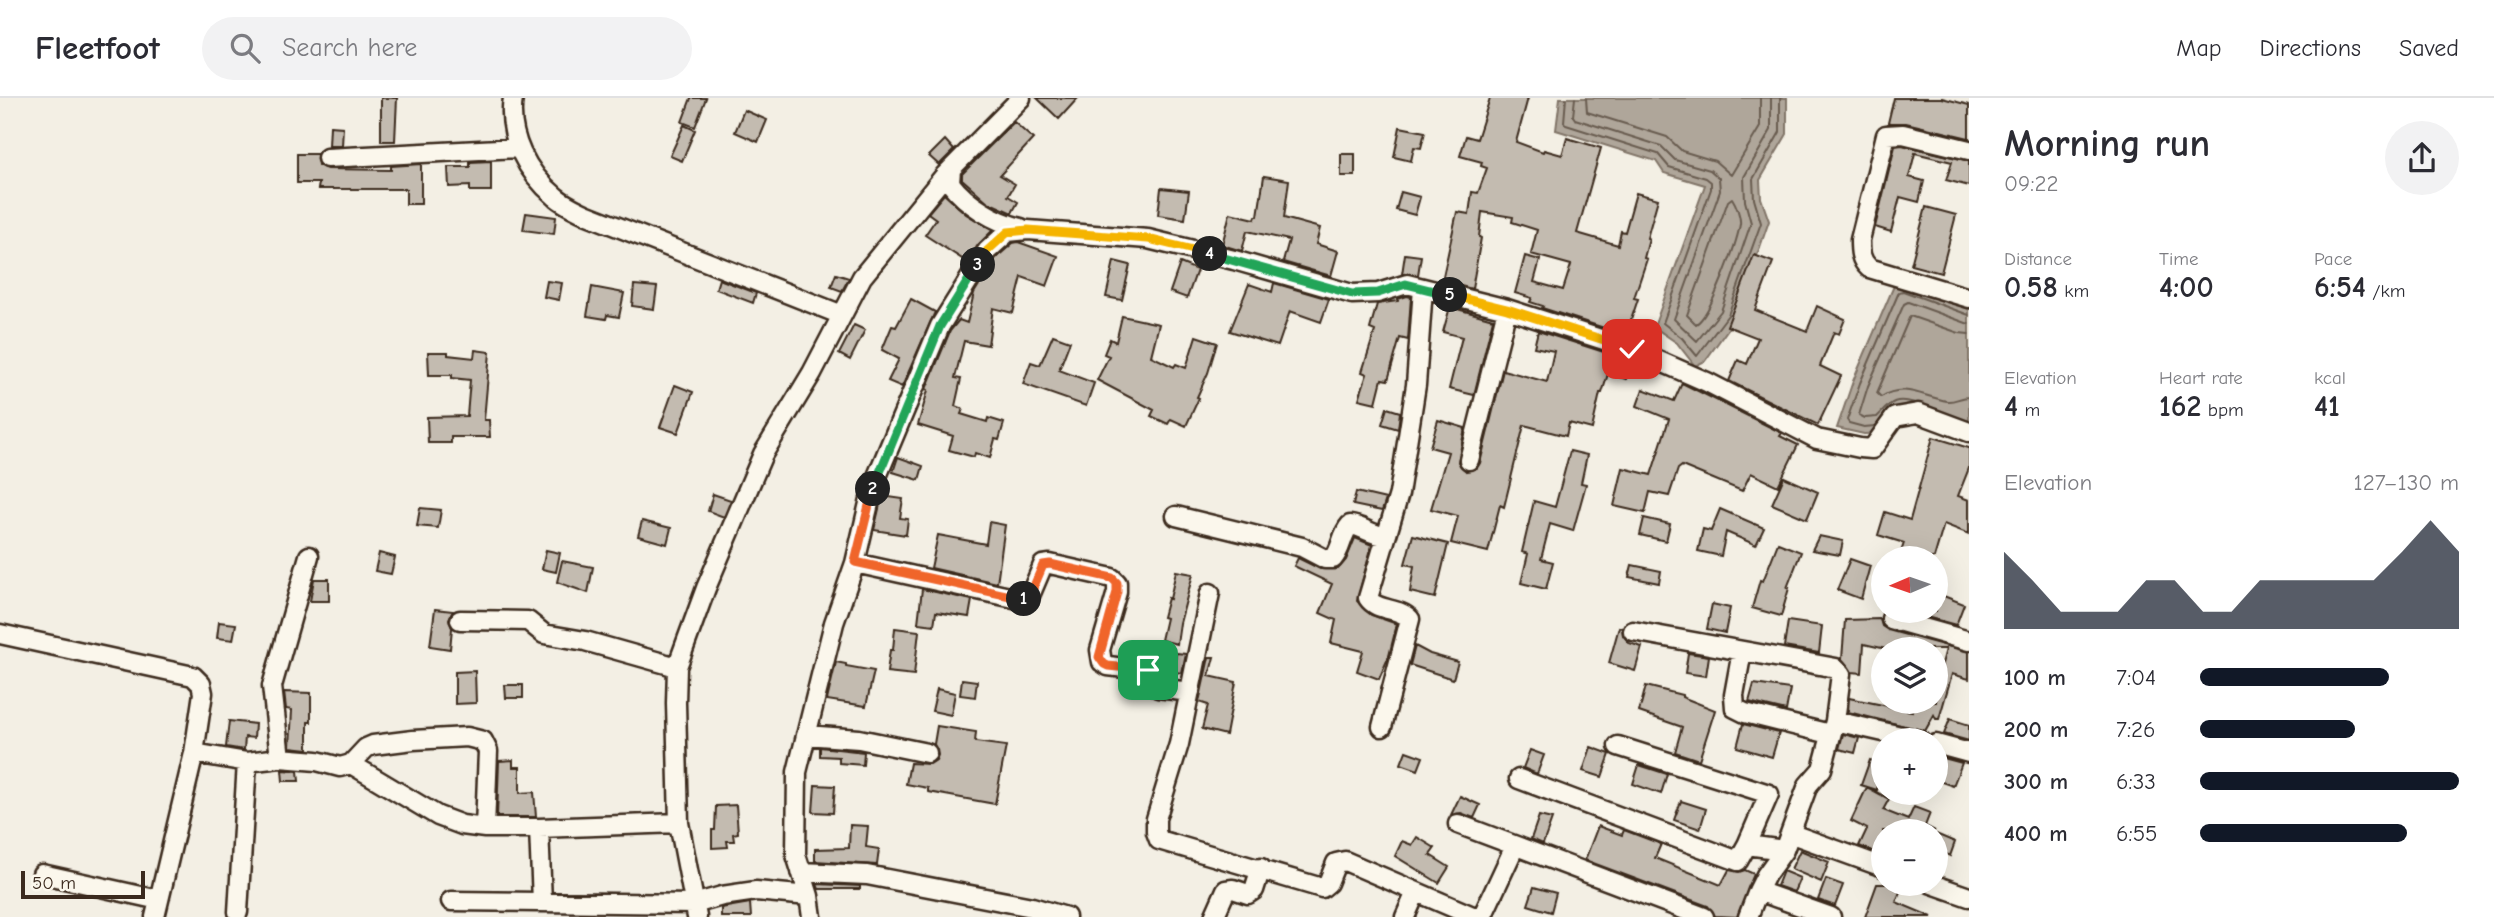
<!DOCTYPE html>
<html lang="en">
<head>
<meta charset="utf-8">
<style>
  :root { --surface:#fff; --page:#f2f2f3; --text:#2b2b33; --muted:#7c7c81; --line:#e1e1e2; --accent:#111827 }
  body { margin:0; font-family:"Comic Neue",sans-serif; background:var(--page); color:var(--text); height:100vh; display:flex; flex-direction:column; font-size:26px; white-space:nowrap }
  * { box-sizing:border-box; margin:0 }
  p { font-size:23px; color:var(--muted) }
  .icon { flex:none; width:38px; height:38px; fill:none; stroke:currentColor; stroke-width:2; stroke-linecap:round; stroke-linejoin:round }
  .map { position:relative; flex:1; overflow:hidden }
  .drawer { display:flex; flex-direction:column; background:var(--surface); width:525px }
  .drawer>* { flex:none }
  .needle { width:46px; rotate:268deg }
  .tools { position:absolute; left:1871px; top:448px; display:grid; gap:14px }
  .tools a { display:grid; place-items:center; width:77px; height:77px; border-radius:50%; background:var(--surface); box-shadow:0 7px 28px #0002; font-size:35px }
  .scale { position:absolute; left:21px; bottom:18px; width:124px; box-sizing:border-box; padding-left:7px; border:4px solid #3b2a1e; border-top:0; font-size:19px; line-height:24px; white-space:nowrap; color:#3b2a1e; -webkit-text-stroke:5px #fbf7ec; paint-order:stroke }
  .pin { position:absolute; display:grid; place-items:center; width:60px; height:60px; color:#fff; margin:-30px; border-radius:14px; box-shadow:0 4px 10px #0006 }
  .km { position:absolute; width:35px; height:35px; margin:-18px; border-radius:50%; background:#222; color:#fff; font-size:19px; line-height:35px; text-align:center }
  .round { display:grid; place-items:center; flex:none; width:74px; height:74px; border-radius:37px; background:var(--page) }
  .overview { display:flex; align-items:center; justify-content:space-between; height:119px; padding:0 35px }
  h1 { font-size:38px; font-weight:600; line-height:52px }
  .stats { display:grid; grid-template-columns:repeat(3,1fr); gap:10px; height:119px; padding:7px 35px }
  .stats div { display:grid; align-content:center }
  .stats b { font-size:30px; font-weight:600 }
  .stats small { font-size:19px; font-weight:400 }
  .stats p { font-size:19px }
  .chart { height:196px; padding:14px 35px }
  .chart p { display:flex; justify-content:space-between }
  .chart svg { width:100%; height:126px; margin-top:7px; fill:var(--accent); opacity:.7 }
  ul { padding:0 35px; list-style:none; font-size:23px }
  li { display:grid; grid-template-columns:112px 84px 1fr; align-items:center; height:52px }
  li i { height:18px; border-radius:9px; background:var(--accent) }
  header { display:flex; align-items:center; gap:42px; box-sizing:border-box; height:98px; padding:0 35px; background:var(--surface); border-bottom:2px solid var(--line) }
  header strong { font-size:33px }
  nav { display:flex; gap:38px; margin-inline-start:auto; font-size:24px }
  .search { width:490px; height:63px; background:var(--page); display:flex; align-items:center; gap:18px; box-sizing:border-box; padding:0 24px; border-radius:38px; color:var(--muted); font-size:26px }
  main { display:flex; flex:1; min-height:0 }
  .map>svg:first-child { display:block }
  .water { fill:#afa69a; stroke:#817468; stroke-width:2 }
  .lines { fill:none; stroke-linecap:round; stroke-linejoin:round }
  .shore { stroke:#695c50; stroke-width:2 }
  .building { fill:#c3bbb0; stroke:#3b2a1e; stroke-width:2 }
  .minor-casing { stroke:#3b2a1e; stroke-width:23 }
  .minor { stroke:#fbf7ec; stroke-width:18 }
  .split-1-casing { stroke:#fff; stroke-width:14 }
  .split-2-casing { stroke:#fff; stroke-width:14 }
  .split-3-casing { stroke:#fff; stroke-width:14 }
  .split-4-casing { stroke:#fff; stroke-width:14 }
  .split-5-casing { stroke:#fff; stroke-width:14 }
  .split-6-casing { stroke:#fff; stroke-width:14 }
  .split-1 { stroke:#f0652b; stroke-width:9 }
  .split-2 { stroke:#f0652b; stroke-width:9 }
  .split-3 { stroke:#22a559; stroke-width:9 }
  .split-4 { stroke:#f5b400; stroke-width:9 }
  .split-5 { stroke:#22a559; stroke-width:9 }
  .split-6 { stroke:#f5b400; stroke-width:9 }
</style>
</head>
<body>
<header>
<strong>Fleetfoot</strong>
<div class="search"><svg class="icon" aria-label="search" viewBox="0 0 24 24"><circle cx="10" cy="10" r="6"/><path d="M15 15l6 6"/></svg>Search here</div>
<nav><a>Map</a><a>Directions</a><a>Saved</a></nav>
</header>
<main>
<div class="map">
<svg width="1969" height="819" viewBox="0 0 1969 819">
  <rect width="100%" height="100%" fill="#f3efe4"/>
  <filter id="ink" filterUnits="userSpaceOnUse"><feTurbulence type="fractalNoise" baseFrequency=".0143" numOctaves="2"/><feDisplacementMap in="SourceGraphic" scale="14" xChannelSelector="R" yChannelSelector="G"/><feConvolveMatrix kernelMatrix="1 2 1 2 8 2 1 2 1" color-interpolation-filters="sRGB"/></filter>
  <g filter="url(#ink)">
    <!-- water -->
    <path class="water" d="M1560,0H1787V36L1760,82L1761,100L1769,123L1735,221L1705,263L1695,268L1677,245L1654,229L1705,87L1664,75L1656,63L1556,32Z
      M1896,183L1969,211V324L1953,332L1901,317L1885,335L1864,336L1837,330L1853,283Z"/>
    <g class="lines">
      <!-- shore -->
      <path class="shore" d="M1566,0L1564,24L1566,27L1658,56L1669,69L1706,80L1711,84V91L1663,225L1682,240L1697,258L1728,217L1761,125L1754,101L1753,81L1780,34V0
        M1575,0L1573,18L1575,21L1661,48L1675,62L1710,72L1719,80L1720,93L1674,221L1697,243L1721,213L1751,125L1745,103L1744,79L1771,32V0
        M1586,0L1587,14L1667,39L1682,53L1715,63L1731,77L1760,29V0
        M1732,100C1736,106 1741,119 1740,126C1737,145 1710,219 1696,226L1687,217L1728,103Z
        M1969,236L1959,235L1910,218L1877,295L1881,299C1904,284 1923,299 1947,303C1954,304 1961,299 1969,299
        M1915,305C1893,299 1891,305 1877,319L1865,320L1859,317L1868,288L1904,206L1908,204L1969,226
        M1875,328L1864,329L1849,325L1847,322L1860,285L1899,194L1903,193L1969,217"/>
    </g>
    <!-- building -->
    <path class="building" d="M381,0H397L395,43H381Z
      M691,0H706L695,29L682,24Z
      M1037,0H1078L1059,21Z
      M1490,0H1528L1516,44L1543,54L1544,52L1562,57L1567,40L1601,50L1577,135L1618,147L1621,133L1625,134L1636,95L1658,101L1647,140L1649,141L1644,160L1647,161L1634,200L1638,201L1626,237L1542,210L1543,208L1530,204L1532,200L1515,195L1525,158L1540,162L1534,184L1563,192L1571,167L1531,156L1537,132L1512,124L1513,119L1482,114L1479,139L1481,140L1472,191L1442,183L1457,114L1469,116L1472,94L1478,95L1487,70L1481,68L1482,64L1460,58L1466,38L1477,41Z
      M1894,0H1942L1969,7V40L1906,25H1888Z
      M744,12L767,22L758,44L735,34Z
      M1014,24L1033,41L1000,77L1015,86L1008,98L1018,104L1012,115L988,104L962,81V76Z
      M684,27L695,32L682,63L670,58Z
      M330,28L343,29L342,48H329Z
      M1400,29L1425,34L1421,50L1414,49L1411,63L1394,59Z
      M945,42L954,52L939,67L929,58Z
      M1902,47L1969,63V88L1946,82L1952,64L1915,55L1909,79L1924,83L1919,104L1900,99L1891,134L1875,129L1895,48Z
      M297,56H317L318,67L327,71L391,72V68L421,66V106H406V91H318L319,85H297Z
      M1341,56H1355V78H1341Z
      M491,63V93H470V88L449,89L448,69H470V64Z
      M1264,78L1289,82L1284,120L1320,130L1316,146L1338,153L1331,178L1283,164L1289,142L1247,133L1242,153L1222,147L1230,115L1255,121L1256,118H1258Z
      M1161,90L1189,93L1185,121L1158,117Z
      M1401,94L1420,99L1415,117L1396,112Z
      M944,96L966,116L993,132L978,147L967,164L925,137L936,121L928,115Z
      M1926,109L1956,117L1941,175L1911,167Z
      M526,115L556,119L554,136L523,132Z
      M1018,144L1058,158L1047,188L1022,179L1013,215L993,210L988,247L964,243L955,280L961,281L955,308L963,311L961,316L987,324L988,320L1004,325L999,342L995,341L990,360L975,355L974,359L949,352L953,338L918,327L928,292L926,291L950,233L959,222L967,225L974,195L996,160L1013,145Z
      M1405,156L1421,158L1418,177L1402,176Z
      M1754,157L1773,164L1755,212L1807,233L1817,208L1845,221L1839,236L1834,234L1820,268L1841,278L1818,327L1729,283L1738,262L1747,266L1758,240L1727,228Z
      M1114,163L1130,167L1122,202L1106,199Z
      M1180,165L1197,172L1187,200L1170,194Z
      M836,176L849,180L842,193L831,189Z
      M719,181L756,195L753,205L716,191Z
      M547,183L562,185L559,202L544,199Z
      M1274,185L1329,201L1321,224L1290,213L1278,248L1230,233L1249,186L1272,194Z
      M634,187L657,189L654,211L632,208Z
      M592,189L624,195L619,219L607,217L606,221L587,218Z
      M1407,198L1411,199L1408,242L1400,240L1388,282L1382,281L1376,305L1359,301L1367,276L1362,274L1375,233L1370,231L1377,206L1398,203V201Z
      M911,201L935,214L902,289L888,283L899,261L882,252L892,228L896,229Z
      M1450,209L1493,221L1474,297L1449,291L1462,239L1443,234Z
      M1122,218L1159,226L1151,258L1174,269L1176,266L1186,270L1196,238L1217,245L1208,275L1197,299L1199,300L1186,328L1171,321L1168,326L1151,318L1154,312L1097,282L1109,258L1104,256L1110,241L1116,244Z
      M854,227L865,232L850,262L839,256Z
      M1538,233L1632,263L1626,281L1608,276L1602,295H1600L1592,331L1569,325L1566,338L1524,327L1504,409L1500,407L1488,454L1451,445L1458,418L1431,411L1448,354L1430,349L1438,322L1465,330L1458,364L1466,373L1477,370L1480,365L1503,272L1547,284L1554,253L1534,249Z
      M1053,237L1070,243L1059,272L1094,285L1086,308L1023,286L1031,264L1040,267Z
      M475,252L490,254L484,322H489L490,339H451V345H428L427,319L467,318L470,282L452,280V277H429L428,254H448V257L474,260Z
      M1682,285L1782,335L1780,338L1798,347L1778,388L1751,375L1742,393L1682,368L1678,371L1669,398L1650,394L1645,415L1614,408L1623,370L1651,377L1669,321L1637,308L1643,291L1674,303Z
      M675,287L693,294L678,335L660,329Z
      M1387,310L1400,314L1398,331L1382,326Z
      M1933,339L1969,350V370L1958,398L1969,402V436L1944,426L1934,460H1899L1904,445L1878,437L1885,414L1910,422Z
      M1570,353L1587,357L1581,385L1586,386L1573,433L1550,426L1541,461L1553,464L1546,491L1521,485L1528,456L1522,454L1534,403L1555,409Z
      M898,359L923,368L919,382L893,374Z
      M1784,379L1818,394L1807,421L1772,406Z
      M1356,394L1386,401L1382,413L1353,407Z
      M713,396L731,402L724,419L708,413Z
      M882,398L903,401L900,420L908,421L906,437L874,432Z
      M420,410L441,412L438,430L417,428Z
      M1720,411L1764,430L1756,447L1726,434L1721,458L1698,453L1703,431L1711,433Z
      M1644,420L1670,426L1666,443L1640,437Z
      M642,423L671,430L667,446L638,438Z
      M989,424L1005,427L997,485L931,470L938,437L986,446Z
      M1413,437L1448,446L1435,500L1410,494L1414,468L1405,466Z
      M1819,438L1843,443L1840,457L1812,452Z
      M1355,440L1372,447L1357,503L1371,517L1397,526L1389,558L1379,581L1357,573L1363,553L1331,545L1336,522L1320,515L1332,486L1294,468L1298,460L1320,471H1338L1346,462Z
      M1778,445L1801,454L1787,490H1789L1781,518L1752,510L1760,482L1763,483Z
      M546,452L560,455L556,474L542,471Z
      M379,455L395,459L391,476L375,473Z
      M1850,461L1870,468L1861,501L1837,492Z
      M562,463L593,469L588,495L557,484Z
      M1632,467L1661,473L1659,485L1629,479Z
      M1176,473L1193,476L1180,525L1177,546L1161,542L1166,520L1163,519L1168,500L1170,501Z
      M314,481H329V503H310Z
      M922,491L972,502L969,519L936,514L934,527L918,525Z
      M1936,495L1964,506L1956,527L1904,513H1936Z
      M1712,506L1730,510L1725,535L1707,531Z
      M435,511L453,513L449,521L452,530L450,551L430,548Z
      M1880,521L1882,528L1888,532L1969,554V581L1952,576L1939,621H1936L1934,617L1925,633L1848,614L1849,600L1912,613L1913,607L1906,604H1936V588L1946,551H1886L1864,546L1862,575L1852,574L1842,561L1845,522Z
      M1788,523L1822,528L1819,555L1784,549Z
      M219,524L236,526L233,542L217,540Z
      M1619,529L1622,530L1623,537L1629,545L1642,549L1635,573L1609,565Z
      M895,530L919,533L914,577L887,574L890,552H893Z
      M1415,548L1430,556L1458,564L1453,581L1410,567Z
      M1176,555L1186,556L1182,575L1174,574Z
      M1688,555L1709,558L1706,578L1685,575Z
      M1209,559H1214L1209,578L1236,584L1226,637L1202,631L1208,607L1199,604Z
      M836,564L846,566V568L874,573L866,608L827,602Z
      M475,573L476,605L455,606V574Z
      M962,581L977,583L975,599L960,597Z
      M1754,586L1790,591L1786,613L1749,604Z
      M505,587H523V600H506Z
      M1646,588L1682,597V599L1715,612L1699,662L1675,654L1682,629L1639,614Z
      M937,591L955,595L951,617L932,613Z
      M284,594L311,595V624H308V651L290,649L292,612L286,611Z
      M1950,621L1969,627V643L1944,636Z
      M229,623L255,626L254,640L245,639L244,652L226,649Z
      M1743,626L1779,635L1772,659L1737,649Z
      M937,628L976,634L975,644L1006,648L995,706L928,694V690L906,686L910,665L930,666L936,662L938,657L934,646Z
      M1843,636L1859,640L1855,655L1839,651Z
      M820,649L864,654L863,667L839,665V659L820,658Z
      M1591,649L1610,656L1602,679L1583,673Z
      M1530,652L1544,657L1537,676L1523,670Z
      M1406,653L1423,659L1418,672L1401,666Z
      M1936,658L1962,665L1953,688L1936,682Z
      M513,662V669H520V695L534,694L536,719H497L499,663Z
      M1870,662L1883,666L1877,692L1861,687Z
      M1639,667L1667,676L1661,696L1633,686Z
      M282,672L298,673L299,683H283Z
      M815,687L835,688L833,715L813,714Z
      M1867,689L1889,701L1883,712L1908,722L1914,709L1930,715L1925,728L1935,733H1883V757L1859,748L1867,731L1851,723Z
      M1460,698L1480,707L1474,720L1461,715L1451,717Z
      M1681,703L1706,711L1700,731L1674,722Z
      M736,707L738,735L733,736L734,743H727L728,749L712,750V732H715L716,708Z
      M1539,718L1552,721L1543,746L1531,741Z
      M850,727L868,728L866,749L879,751L877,767L815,763V751L849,750Z
      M1598,728L1622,737L1624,732L1661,746L1655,760L1721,787L1729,772L1739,774L1745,772L1754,776L1737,819L1715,818L1708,808L1585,762Z
      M1936,736L1955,744L1950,758L1936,751Z
      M1417,739L1435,750L1430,757L1449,769L1439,785L1395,758L1402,743L1412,747Z
      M1800,752L1829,764L1821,784L1791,771Z
      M1783,773L1800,780L1794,794L1777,788Z
      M1826,781L1843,787L1835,808L1818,802Z
      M817,786L860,788V791H819Z
      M1877,786H1903L1896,804L1932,819H1865Z
      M1534,789L1556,795L1551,814L1528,807Z
      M750,805L751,819H721V810Z"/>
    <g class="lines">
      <!-- minor casing -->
      <g class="minor-casing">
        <path id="minor" d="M513,0C507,38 527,75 556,99C564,106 575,111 585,116L842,217
          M1969,52L1903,36L1886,37L1860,142C1860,153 1860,162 1869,170L1969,200
          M327,60L518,50
          M951,71L950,85C967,107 995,124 1021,130
          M1469,362L1507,211
          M1176,418L1302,449L1325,461H1333C1342,451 1341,437 1350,427C1363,428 1372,438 1386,438
          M855,465L1023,502L1029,500L1043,467L1050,466L1112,480L1117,485V494L1100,552L1102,564L1108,568L1150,573C1156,578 1152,585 1158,590L1190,594
          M1210,495L1179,646L1156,721V734L1159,742L1322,790L1328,785L1336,765L1345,763L1475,819
          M1891,521L1969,543
          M460,522L528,523L544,536L585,543L677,569
          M1633,533L1836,570L1841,576L1835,623L1822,671L1808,687L1784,752L1766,777L1758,793
          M0,536L193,578L201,586L203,595L194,655L155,819
          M1742,553L1734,597L1735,610L1745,615L1830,636
          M1835,623L1919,642
          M1382,629L1410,521C1399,509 1377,514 1368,500L1399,396L1416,287L1423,190
          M806,637L859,641L927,655
          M1936,646L1969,655
          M1618,648L1769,696L1747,747
          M194,655L247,664L280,660L317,663L340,669L351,666L366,650L373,647L413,642L467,639L483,643L488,653L485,730
          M280,660L272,588L309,458
          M351,666L438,718L462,727L485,730H539L679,725
          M1519,681L1738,763L1747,747L1784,752
          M1458,726L1704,819
          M539,730L542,804
          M1792,736L1883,769
          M801,774L867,777L1032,809L1066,819
          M42,776L159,802
          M1932,786L1969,799
          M451,803L694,806L722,798L756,793L809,798
          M238,814L247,664
          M697,819L679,725L676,605L677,569L706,490L763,356L812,275L862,179L945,77L1021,0
          M812,819L809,798L796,757L797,674L834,525L855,465L873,388L940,228L987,153L1008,134L1028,132L1148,141L1234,162L1352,196L1378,195L1407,186L1507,211L1632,251L1707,284L1817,341L1860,350L1872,351L1895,319L1918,315L1969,334
          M1214,819L1226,792L1233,791L1248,796L1254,792L1261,770
          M1405,819L1416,794
          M1482,819L1515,748
          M1748,819L1758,793L1831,819"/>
      </g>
      <!-- minor -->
      <use href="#minor" class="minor"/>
    </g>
  </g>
  <g class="lines" filter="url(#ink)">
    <!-- split-1 casing -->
    <g class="split-1-casing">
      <path id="split-1" d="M1024,501L1029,500L1043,467L1050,466L1112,480L1117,485V494L1099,559L1104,566L1108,568L1148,572"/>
    </g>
    <!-- split-2 casing -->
    <g class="split-2-casing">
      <path id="split-2" d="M873,391L855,464L1024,501"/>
    </g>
    <!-- split-3 casing -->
    <g class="split-3-casing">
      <path id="split-3" d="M873,391L940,228L978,167"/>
    </g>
    <!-- split-4 casing -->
    <g class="split-4-casing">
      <path id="split-4" d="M978,167L987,153L1008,134L1028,132L1148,141L1210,156"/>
    </g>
    <!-- split-5 casing -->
    <g class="split-5-casing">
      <path id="split-5" d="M1210,156L1352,196L1378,195L1406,186L1450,197"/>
    </g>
    <!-- split-6 casing -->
    <g class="split-6-casing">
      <path id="split-6" d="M1450,197L1507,211L1632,251"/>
    </g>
    <!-- split-1 -->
    <use href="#split-1" class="split-1"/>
    <!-- split-2 -->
    <use href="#split-2" class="split-2"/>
    <!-- split-3 -->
    <use href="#split-3" class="split-3"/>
    <!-- split-4 -->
    <use href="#split-4" class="split-4"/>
    <!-- split-5 -->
    <use href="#split-5" class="split-5"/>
    <!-- split-6 -->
    <use href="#split-6" class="split-6"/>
  </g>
</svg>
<div class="tools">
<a><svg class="needle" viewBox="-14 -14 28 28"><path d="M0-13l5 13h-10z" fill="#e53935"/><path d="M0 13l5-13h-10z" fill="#7c7c81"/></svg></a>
<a><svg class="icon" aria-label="layers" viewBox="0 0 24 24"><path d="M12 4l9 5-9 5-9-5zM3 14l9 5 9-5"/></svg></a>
<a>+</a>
<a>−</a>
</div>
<div class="scale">50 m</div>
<div class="pin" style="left:1148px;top:572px;background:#1e9e55"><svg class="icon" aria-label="arrive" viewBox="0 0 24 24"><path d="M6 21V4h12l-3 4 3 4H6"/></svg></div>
<div class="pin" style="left:1632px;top:251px;background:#d93025"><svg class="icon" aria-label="check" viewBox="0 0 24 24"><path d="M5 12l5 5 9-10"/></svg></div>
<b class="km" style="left:1024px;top:501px">1</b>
<b class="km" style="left:873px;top:391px">2</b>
<b class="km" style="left:978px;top:167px">3</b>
<b class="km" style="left:1210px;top:156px">4</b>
<b class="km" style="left:1450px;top:197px">5</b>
</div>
<section class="drawer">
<div class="overview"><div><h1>Morning run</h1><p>09:22</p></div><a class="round"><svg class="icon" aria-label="share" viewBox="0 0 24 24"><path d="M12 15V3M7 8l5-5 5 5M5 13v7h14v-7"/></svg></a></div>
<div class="stats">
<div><p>Distance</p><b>0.58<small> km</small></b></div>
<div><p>Time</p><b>4:00</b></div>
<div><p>Pace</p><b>6:54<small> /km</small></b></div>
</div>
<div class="stats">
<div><p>Elevation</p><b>4<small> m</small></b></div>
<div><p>Heart rate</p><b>162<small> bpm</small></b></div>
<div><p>kcal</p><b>41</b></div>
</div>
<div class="chart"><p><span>Elevation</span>127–130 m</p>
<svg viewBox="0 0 160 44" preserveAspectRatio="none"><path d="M0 44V17L10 27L20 38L30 38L40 38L50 27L60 27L70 38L80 38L90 27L100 27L110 27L120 27L130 27L140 17L150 6L160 17V44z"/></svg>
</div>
<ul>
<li><b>100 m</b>7:04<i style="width:73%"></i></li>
<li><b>200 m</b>7:26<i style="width:60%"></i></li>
<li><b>300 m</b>6:33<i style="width:100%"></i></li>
<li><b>400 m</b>6:55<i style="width:80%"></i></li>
</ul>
</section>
</main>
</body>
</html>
